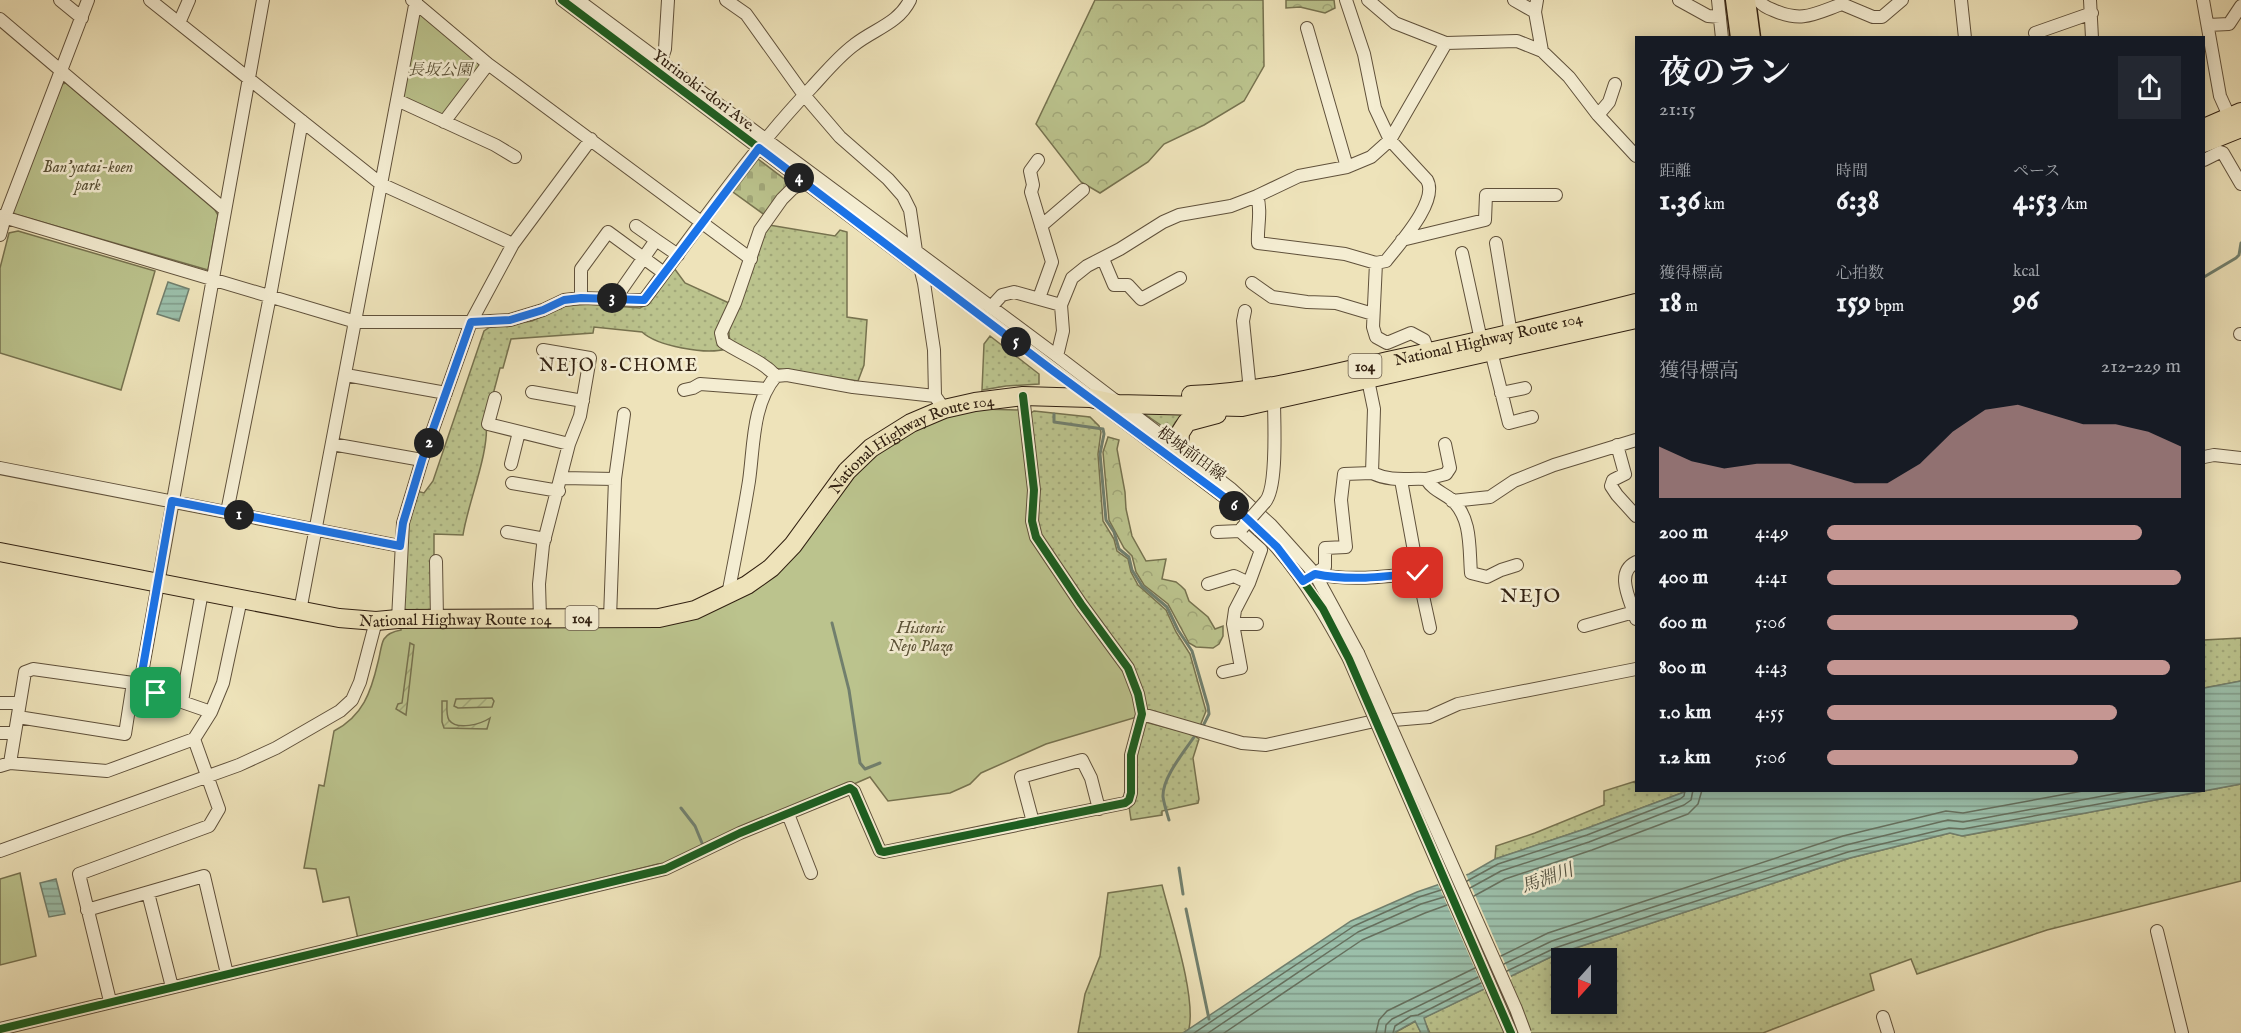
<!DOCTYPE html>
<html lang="ja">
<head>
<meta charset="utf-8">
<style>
  :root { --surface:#171b24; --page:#242831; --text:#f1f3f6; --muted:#9ea1a6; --accent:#c59692 }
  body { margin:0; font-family:"IM FELL English","Noto Serif JP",serif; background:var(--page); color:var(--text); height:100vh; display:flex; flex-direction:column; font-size:22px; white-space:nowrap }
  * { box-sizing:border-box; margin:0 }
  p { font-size:20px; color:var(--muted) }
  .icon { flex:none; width:33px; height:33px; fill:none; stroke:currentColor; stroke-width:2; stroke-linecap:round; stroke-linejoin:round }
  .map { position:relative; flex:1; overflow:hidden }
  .drawer { position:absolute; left:1635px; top:36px; width:570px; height:756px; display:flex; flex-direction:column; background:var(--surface); border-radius:0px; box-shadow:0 3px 15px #0003 }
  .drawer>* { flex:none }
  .needle { width:39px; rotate:201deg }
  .tools { position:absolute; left:1551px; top:948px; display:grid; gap:12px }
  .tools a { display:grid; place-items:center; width:66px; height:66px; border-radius:0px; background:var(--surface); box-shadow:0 3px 15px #0003; font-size:30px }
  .pin { position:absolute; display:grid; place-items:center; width:51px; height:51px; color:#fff; margin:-26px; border-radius:12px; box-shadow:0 3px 9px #0006 }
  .km { position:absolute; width:30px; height:30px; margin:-15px; border-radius:50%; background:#222; color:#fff; font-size:16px; line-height:30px; text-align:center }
  .round { display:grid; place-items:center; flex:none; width:63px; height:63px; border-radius:0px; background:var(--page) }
  .overview { display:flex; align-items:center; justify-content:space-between; height:102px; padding:0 24px }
  h1 { font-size:33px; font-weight:700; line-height:45px }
  .stats { display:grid; grid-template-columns:repeat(3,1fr); gap:9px; height:102px; padding:6px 24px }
  .stats div { display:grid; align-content:center }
  .stats b { font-size:30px; font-weight:700 }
  .stats small { font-size:16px; font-weight:400 }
  .stats p { font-size:16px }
  .chart { height:168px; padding:12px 24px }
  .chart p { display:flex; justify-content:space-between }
  .chart svg { width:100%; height:108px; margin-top:6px; fill:var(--accent); opacity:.7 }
  ul { padding:0 24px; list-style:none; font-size:20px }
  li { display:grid; grid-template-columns:96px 72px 1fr; align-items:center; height:45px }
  li i { height:15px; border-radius:8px; background:var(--accent) }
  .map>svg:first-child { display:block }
  .grass { fill:url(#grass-dots); stroke:#76724f; stroke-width:1.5; fill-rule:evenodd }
  .forest { fill:url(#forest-crowns); stroke:#76724f; stroke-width:1.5 }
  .cemetery { fill:url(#cemetery-stones); stroke:#76724f; stroke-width:1.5 }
  .park { fill:#bbc38d; stroke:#76724f; stroke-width:1.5 }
  .garden { fill:url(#garden-furrows); stroke:#76724f; stroke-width:1.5 }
  .water { fill:url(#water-rules); stroke:#717f6d; stroke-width:1.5 }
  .pier { fill:#eee3ba }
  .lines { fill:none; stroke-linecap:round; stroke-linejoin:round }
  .shore { stroke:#66705e; stroke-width:1.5 }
  .stream { stroke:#717f6d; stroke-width:3 }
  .minor-casing { stroke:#60513b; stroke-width:14 }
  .major-casing { stroke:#312011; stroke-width:19 }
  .highway-casing { stroke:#312011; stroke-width:20 }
  .minor { stroke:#f4edd2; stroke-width:12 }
  .major { stroke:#eee3ba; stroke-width:16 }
  .highway { stroke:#eee3ba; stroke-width:18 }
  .minor-bridge-casing { stroke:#60513b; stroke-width:14; stroke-linecap:butt }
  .minor-bridge { stroke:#f4edd2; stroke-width:12 }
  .cycleway-casing { stroke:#f4edd2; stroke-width:11 }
  .cycleway { stroke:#1b5e20; stroke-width:8 }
  .route-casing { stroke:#fff; stroke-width:12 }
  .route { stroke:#1a73e8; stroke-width:8 }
  .labels { text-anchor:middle; stroke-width:5; stroke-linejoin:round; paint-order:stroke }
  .shield { fill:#f4edd2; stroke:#6c5e4b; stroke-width:1.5 }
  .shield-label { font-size:15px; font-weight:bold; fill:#312011 }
  .park-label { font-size:16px; font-style:italic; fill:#5a5136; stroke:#f4edd2 }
  .street-label { font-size:16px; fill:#312011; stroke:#f4edd2 }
  .neighbourhood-label { font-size:18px; letter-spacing:1.5px; fill:#312011; stroke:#f4edd2 }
  .water-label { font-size:18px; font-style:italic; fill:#51503f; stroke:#f4edd2 }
  .quarter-label { font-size:20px; letter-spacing:1.5px; fill:#312011; stroke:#f4edd2 }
</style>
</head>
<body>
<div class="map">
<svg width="2241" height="1033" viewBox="0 0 2241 1033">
  <defs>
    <pattern id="grass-dots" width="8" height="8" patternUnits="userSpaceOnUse" patternTransform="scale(1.5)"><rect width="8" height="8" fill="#bbc38d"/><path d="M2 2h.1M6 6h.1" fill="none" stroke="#a1a779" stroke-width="1.8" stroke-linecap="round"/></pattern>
    <pattern id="forest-crowns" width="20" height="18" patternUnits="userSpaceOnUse" patternTransform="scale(1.5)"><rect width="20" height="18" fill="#bbc38d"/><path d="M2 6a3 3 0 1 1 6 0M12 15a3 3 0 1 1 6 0" fill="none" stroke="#a1a779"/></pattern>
    <pattern id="cemetery-stones" width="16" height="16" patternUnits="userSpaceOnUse" patternTransform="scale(1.5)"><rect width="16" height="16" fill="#bbc38d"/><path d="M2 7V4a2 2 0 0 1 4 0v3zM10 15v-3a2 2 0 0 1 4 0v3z" fill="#a1a779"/></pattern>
    <pattern id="garden-furrows" width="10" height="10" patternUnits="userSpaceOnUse" patternTransform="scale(1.5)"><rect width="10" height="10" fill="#bbc38d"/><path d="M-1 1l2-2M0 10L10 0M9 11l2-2" fill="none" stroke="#a1a779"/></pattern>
    <pattern id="water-rules" width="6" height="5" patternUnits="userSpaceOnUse" patternTransform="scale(1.5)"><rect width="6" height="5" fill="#9bbfaa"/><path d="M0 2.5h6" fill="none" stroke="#7f9b89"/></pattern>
  </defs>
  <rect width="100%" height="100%" fill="#eee3ba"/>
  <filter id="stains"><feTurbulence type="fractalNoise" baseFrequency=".00333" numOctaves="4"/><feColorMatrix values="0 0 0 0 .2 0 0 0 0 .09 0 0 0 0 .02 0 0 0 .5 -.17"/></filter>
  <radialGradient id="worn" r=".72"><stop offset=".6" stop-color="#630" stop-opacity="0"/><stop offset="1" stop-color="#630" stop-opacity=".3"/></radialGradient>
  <!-- grass -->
  <path class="grass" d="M769,225L835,236L840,230L847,232V317L867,320L864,365L858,381L773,368L730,342L728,326L764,233Z
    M674,268L685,283L729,303L726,349C706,355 657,346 642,332L594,327L593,333L511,339L503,368H500L486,421C490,452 468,502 463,535L434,534V610L405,611L402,608L407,524L416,491L424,493L433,481L484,331L490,327L532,321L565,306L588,304L640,308L646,305Z
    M990,336L1039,374V384L1006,386L982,390L984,344Z
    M1034,411L1090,417L1099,426L1101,432L1098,454L1103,521L1114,539L1117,551L1128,559L1131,572L1138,585L1166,610L1176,632L1190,654L1206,711L1200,726L1149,713L1044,544L1036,524L1031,413Z
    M1143,413H1186L1185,416C1176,419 1173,424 1171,432Z
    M2241,638V681L2204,688V640Z
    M1145,722L1192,734L1199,739L1193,758L1199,799L1198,803L1162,811V815L1131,820L1129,806L1134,754Z
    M1636,781V790L1687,791L1585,829L1495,859L1496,846L1535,833L1604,805V791Z
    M2241,784V881L2047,930L1917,974L1911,959L1870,974L1874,990L1763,1033H1430L1423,1018L1557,954L1850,858L1950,833L1963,836ZM1562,958H1606V1004H1562Z
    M1162,885C1171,921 1196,995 1189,1029L1183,1033H1078L1085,994L1100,956L1108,893Z
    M1416,1021L1421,1033H1394Z"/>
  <!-- forest -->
  <path class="forest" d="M1095,0H1263L1264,66L1244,101L1204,125L1164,144L1148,162L1100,193L1081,182L1036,124Z
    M1286,0H1334L1335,8L1325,13L1300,7L1286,8Z
    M1108,437L1119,440L1117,449L1125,492L1126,509L1132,536L1146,561L1166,559L1162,579L1176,582L1181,586L1185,590L1189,601L1208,617L1215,629L1223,626V636L1219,644L1213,648L1196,647L1189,643L1168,604L1144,585L1136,572L1132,556L1124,548L1109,520L1103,452Z"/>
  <!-- cemetery -->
  <path class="cemetery" d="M758,159L791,184L766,216L733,192Z"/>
  <!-- park -->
  <path class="park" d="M416,3L488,64L444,122L397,100Z
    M66,83L215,210L218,215L208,270L14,214L13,211L62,84Z
    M18,231L155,271L121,390L0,353V268L9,233Z
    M981,409L1023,410L1031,525L1126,669L1134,691L1137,717L1046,744L981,773L970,784L950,793L888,801L870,777L670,864H658L358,939L349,897L323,902L316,869L304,868L319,785L324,786L334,731C363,716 371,692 378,662C380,655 381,644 384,639C388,633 395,631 401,630V625H651L740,597L855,472L894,440L936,420Z
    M20,873L36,956L0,965V879Z"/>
  <!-- garden -->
  <path class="garden" d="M410,643L414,645L406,715L396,709L398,704L402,703Z
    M492,698L494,701L492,707L458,708L454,706L456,699Z
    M442,701H447C447,707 446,715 449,720C457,731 481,724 490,718L487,729L444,728L442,722Z"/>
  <!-- water -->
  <path class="water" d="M168,282L189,289L179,321L157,314Z
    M2241,681V784L1962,836L1950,833L1850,858L1557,954L1424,1018L1429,1033H1421L1415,1021L1394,1033H1183L1351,921L1417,892L1469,874L1495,859L1585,829L1687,791L2204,790V688Z
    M56,879L65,914L49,917L40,883Z"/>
  <!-- pier -->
  <path class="pier" d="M1465,872L1512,979L1485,992L1437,882Z"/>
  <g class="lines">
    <!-- shore -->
    <path class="shore" d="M1467,881L1498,864L1587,835L1680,799L1684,796L1685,790
      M1470,888L1501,871L1589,842L1684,805L1691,800L1693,790
      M1474,896L1505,879L1592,850L1688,814L1698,804L1702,790
      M1501,956L1548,933L1648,900L1843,836L1946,811L1963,813L2088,790
      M1504,964L1552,941L1650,908L1846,845L1948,820L1963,822L2135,790
      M1507,971L1555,948L1653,915L1848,852L1949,828L1963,829L2175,790
      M1194,1033L1354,926L1419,897L1441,890
      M1208,1033L1358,932L1421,904L1444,897
      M1224,1033L1362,940L1425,913L1447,905
      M1376,1033L1379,1020L1387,1011L1475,968
      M1385,1033L1386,1025L1392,1019L1478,977
      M1393,1033L1395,1026L1411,1016L1418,1015L1481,983"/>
    <!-- stream -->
    <path class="stream" d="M2204,277L2236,258L2239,255L2241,243
      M1054,414V422L1103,429L1104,434L1100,454L1106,520L1114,532L1119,549L1129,557L1132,570L1142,586L1167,607L1178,630L1192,651L1208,706L1209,714L1203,726
      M832,623L849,690L860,763L865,769L880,763
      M681,808L695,826L702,843
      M1169,820C1167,813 1164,804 1163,797C1162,778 1184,752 1194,737
      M1179,868L1183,894
      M1186,909L1209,1019"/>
    <!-- minor casing -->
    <g class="minor-casing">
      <path id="minor" d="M60,0L82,18
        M150,0L381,184L513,244
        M412,0L488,64L751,259
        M562,0L1224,497C1242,514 1262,530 1278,549C1307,583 1328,620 1349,659
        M578,0L1057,356L1230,488L1271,525L1315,574L1358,653
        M726,0L746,14L804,95L840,137L888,179L903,196L910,210L916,251L924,283L934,350L935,396L944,409
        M1368,0L1395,23L1446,43L1517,41L1542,51L1569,77L1598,115L1636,156
        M1514,0L1535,12
        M1537,0L1535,12L1542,51
        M1679,0L1708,16L1720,17
        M1718,0L1722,38
        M1758,0C1762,5 1767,8 1773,10C1802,23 1814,14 1842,4L1873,17H1882L1902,0
        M1961,0L1965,38
        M2090,0L2092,38
        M2203,0L2220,96L2229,116
        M0,19L225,210
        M179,23L189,0
        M2208,25L2229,24L2241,6
        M1307,28L1347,167
        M2035,33L2092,13
        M659,67L665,49L668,0
        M397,100L495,145L515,157
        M1598,115L1609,102L1615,84
        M444,122L488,64
        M1038,160L1030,171L1033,185L1031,192L1052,262L1039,298
        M2204,160L2220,152L2223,153L2241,184
        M1257,196C1262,211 1257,227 1258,243L1345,254L1376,263L1386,261C1399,244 1439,201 1427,180L1390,140L1375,108L1364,54L1346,0
        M0,216L356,322H471L510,320L543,310L564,300L581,298L644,300C698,228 750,152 812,87C825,73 838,57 854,45C874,29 898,24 910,0
        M636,226L656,240
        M1041,226L1083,190
        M0,235L5,217L88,0
        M1402,240L1485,220L1486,195H1556
        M1496,243L1511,334
        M1462,253L1481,340
        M1103,259L1114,285H1128L1141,299L1180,278
        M1376,263L1373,327L1376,337L1387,343L1411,333L1424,340L1431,359
        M1252,283L1272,297L1307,302L1336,303L1373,314
        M581,298V269L608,232L664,273
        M615,299L656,240L678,255
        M991,307L1002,295L1014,292L1061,305
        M1245,311L1243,321L1250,391
        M2240,334H2241
        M1491,351L1509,423L1532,417
        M1057,356L1063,331L1061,305L1072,278L1087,266L1120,249L1163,222L1179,215L1231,206L1257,196L1299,176L1347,167L1371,157L1390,140L1446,43
        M346,375L446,393
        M776,376C761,360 741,354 723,342L721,333L735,303L760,230L782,199L792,189L804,182
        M684,390L693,388L700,384L766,389
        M532,392L583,401
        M1501,393L1525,388
        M495,398L488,424L569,444
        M332,444L422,460
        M1617,445L1625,474L1613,480L1611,486L1617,495L1636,516
        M2204,457L2214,455L2241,458
        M511,464L519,432
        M0,468L400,546
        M1372,473C1392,482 1406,478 1426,479C1434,491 1442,492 1452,500C1472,518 1469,549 1471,573L1487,577L1501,570L1517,565
        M562,478L615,479
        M1426,479L1446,474L1450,468L1445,444
        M512,483L559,491
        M1452,501L1490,497L1514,481L1554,465L1636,440
        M1265,502C1278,488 1274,422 1274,401
        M227,512L270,296L302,121
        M507,532L545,539
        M1217,532L1240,531
        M436,561L437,619
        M1636,562C1614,573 1631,601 1636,619
        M1418,573L1430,628
        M1315,574C1350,581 1383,577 1418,573L1401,480
        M1310,577L1325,567V548L1346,547L1341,500L1344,474L1372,473L1374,409L1368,380
        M1208,584L1234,576L1249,583
        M728,595C735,557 743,519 749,481C754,446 752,404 776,376L787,375L853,387L935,396
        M300,611L416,0
        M540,618L539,584L543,545L569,444L580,416L590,358L543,350
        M610,618L615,479L624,414
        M398,619L403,523L422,460L471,322L513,244L591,139
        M1233,624H1257
        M1584,626L1634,612
        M1223,672L1241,668L1233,624L1235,610L1249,583L1261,550L1240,531L1242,528
        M140,684L263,0
        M182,701L202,592
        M0,703H20
        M1142,714L1242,743L1266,745L1370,722L1429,717L1458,704L1636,669
        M18,717L125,734L133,683
        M0,733H15
        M10,763L25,672L33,669L140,684L150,687L156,693L211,712
        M0,766L10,763L107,771L194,739L211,712L223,683L241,599
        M788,814L811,873
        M1033,822L1021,777L1082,760L1091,778L1099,809
        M0,851L239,765L276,748L340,711L352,700L360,682L376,621
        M148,893L172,987
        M87,910L204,876L227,974
        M2157,931L2182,1033
        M110,1001L79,874L209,826L219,809L194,739
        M1883,1017L1888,1033
        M0,1029L665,869L740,833L850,788L854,791L880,851L884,852L1125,803L1129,800L1131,793V755L1142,714L1138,694L1128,668L1081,604L1036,537L1032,521L1034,490L1023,396"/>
    </g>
    <!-- major casing -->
    <g class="major-casing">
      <path id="major" d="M1734,0L1739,38
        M1747,0L1752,38"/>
    </g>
    <!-- highway casing -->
    <g class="highway-casing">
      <g id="highway">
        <path d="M2204,128L2241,112"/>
        <path d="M2204,143L2241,128"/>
        <path id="s1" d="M1191,395C1258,393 1323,376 1388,361C1471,343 1554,324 1636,303"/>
        <path d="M1179,448L1180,433L1187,422L1217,414"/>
        <path id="s2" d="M0,552L339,618L376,621L398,619L659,618L695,610L747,585L771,568L793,545L847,471L871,448L911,423L944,409L975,402L1023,396L1090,398L1118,404L1242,407L1636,319"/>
      </g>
    </g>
    <!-- minor -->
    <use href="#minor" class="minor"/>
    <!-- major -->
    <use href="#major" class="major"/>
    <!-- highway -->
    <use href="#highway" class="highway"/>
    <!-- minor-bridge casing -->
    <g class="minor-bridge-casing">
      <path id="minor-bridge" d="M1242,528L1265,502
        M1358,653L1516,1009L1525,1033
        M1349,659L1511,1033"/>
    </g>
    <!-- minor-bridge -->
    <use href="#minor-bridge" class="minor-bridge"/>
    <!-- cycleway casing -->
    <g class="cycleway-casing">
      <path id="cycleway" d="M562,0L1224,497L1277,547L1303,581L1323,609L1349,659L1511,1033
        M0,1029L665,869L740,833L850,788L854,791L880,851L884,852L1125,803L1129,800L1131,793V755L1142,714L1138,694L1128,668L1081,604L1036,537L1032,521L1034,490L1023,396"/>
    </g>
    <!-- cycleway -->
    <use href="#cycleway" class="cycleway"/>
  </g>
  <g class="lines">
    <!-- route casing -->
    <g class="route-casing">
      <path id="route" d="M156,693L150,687L140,684L172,501L400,546L403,523L422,460L471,322L510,320L543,310L564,300L581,298L644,300L759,148L1052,370L1224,497L1277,547L1303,581L1315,574C1349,581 1383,577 1418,573"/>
    </g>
    <!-- route -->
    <use href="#route" class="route"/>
  </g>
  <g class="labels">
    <!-- shield labels -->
    <g class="shield">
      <rect x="1348.5" y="354" width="33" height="24" rx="4.5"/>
      <rect x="565.5" y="606" width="33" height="24" rx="4.5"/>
    </g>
    <g class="shield-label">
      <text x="1365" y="371">104</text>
      <text x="582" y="623">104</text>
    </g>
    <!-- park labels -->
    <g class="park-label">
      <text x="440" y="75">長坂公園</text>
      <text x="88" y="172">Ban'yatai-koen<tspan x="88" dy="18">park</tspan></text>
      <text x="921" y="633">Historic<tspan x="921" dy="18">Nejo Plaza</tspan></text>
    </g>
    <!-- street labels -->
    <g class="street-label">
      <text transform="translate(705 90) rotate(37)" y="6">Yurinoki-dori Ave.</text>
      <text dy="6" stroke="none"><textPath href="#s1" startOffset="303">National Highway Route 104</textPath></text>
      <text dy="6" stroke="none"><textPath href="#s2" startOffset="984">National Highway Route 104</textPath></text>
      <text transform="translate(1192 453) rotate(36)" y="6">根城前田線</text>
      <text dy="6" stroke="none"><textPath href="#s2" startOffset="462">National Highway Route 104</textPath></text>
    </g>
    <!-- neighbourhood labels -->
    <g class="neighbourhood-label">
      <text x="619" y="371">NEJO 8-CHOME</text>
    </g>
    <!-- water labels -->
    <g class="water-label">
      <text transform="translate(1547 878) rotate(-20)" y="6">馬淵川</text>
    </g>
    <!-- quarter labels -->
    <g class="quarter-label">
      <text x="1531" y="602">NEJO</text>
    </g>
  </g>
  <rect width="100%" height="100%" filter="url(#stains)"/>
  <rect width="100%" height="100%" fill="url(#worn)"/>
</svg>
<div class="tools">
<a><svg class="needle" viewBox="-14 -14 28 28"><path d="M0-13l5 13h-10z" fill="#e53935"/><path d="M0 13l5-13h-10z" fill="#9ea1a6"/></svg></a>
</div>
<div class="pin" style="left:156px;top:693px;background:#1e9e55"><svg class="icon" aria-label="arrive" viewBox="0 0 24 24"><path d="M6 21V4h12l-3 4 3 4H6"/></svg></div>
<div class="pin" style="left:1418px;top:573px;background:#d93025"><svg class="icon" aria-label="check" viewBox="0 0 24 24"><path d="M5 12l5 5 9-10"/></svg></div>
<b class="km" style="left:239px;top:515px">1</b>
<b class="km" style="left:429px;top:443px">2</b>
<b class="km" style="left:612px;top:298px">3</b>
<b class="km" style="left:799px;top:178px">4</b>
<b class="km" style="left:1016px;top:342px">5</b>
<b class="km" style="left:1234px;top:506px">6</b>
<section class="drawer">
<div class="overview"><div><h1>夜のラン</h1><p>21:15</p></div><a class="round"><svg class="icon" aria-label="share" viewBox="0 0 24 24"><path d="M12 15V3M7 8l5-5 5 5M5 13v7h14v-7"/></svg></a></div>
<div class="stats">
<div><p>距離</p><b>1.36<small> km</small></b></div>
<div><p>時間</p><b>6:38</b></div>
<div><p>ペース</p><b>4:53<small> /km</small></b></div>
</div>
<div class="stats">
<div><p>獲得標高</p><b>18<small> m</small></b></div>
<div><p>心拍数</p><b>159<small> bpm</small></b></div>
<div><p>kcal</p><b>96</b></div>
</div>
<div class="chart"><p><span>獲得標高</span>212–229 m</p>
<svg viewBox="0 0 160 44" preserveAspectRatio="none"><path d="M0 44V23L10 29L20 32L30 30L40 30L50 34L60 38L70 38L80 30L90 17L100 8L110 6L120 10L130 14L140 14L150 17L160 23V44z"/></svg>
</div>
<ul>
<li><b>200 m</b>4:49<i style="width:89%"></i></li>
<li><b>400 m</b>4:41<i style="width:100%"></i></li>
<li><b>600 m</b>5:06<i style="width:71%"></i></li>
<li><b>800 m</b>4:43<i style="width:97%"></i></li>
<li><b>1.0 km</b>4:55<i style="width:82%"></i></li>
<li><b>1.2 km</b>5:06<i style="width:71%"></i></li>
</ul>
</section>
</div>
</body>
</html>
